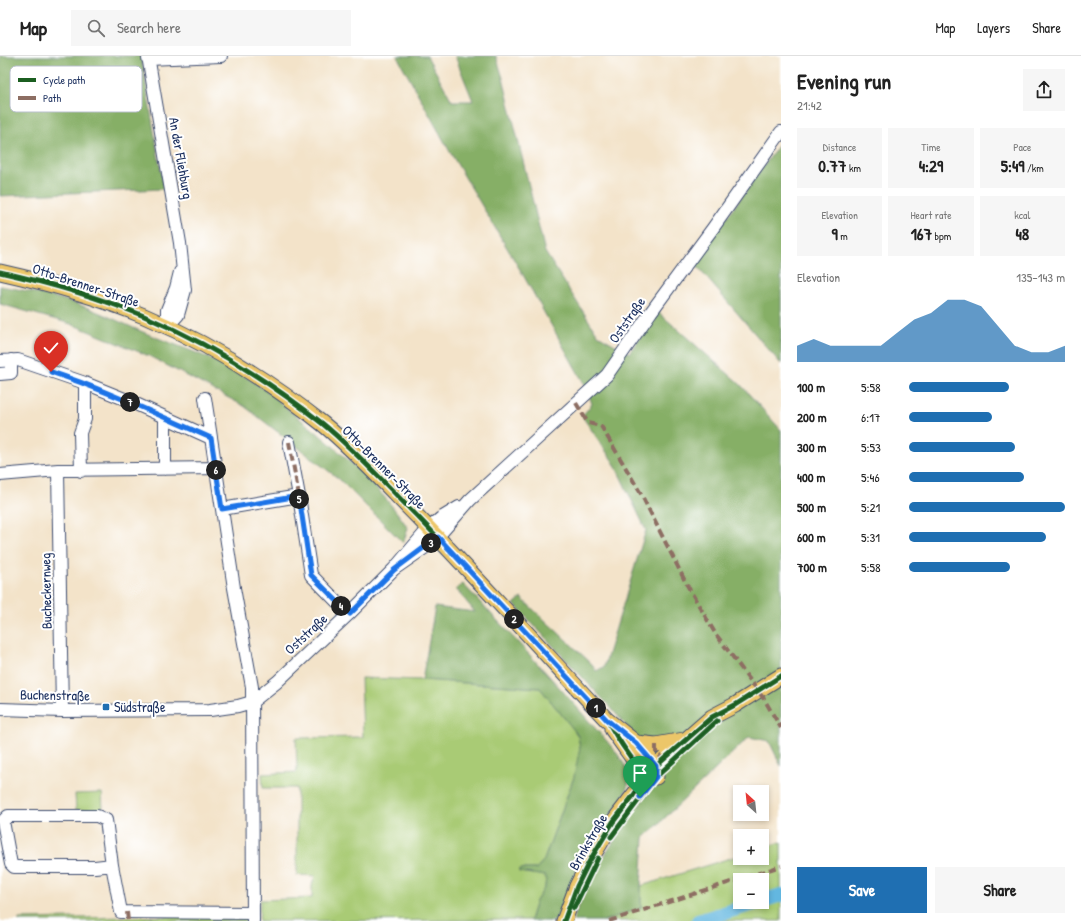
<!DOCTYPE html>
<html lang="en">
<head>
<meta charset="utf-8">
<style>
  :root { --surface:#fff; --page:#f6f6f6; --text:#222; --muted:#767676; --line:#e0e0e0; --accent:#1f6fb2 }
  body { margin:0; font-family:"Patrick Hand",sans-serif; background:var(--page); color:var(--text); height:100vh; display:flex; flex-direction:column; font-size:15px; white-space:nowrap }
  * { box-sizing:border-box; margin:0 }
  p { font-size:13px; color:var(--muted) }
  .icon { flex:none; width:22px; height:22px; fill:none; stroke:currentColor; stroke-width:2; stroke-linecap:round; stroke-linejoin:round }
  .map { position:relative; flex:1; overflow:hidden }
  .side { display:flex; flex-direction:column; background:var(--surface); width:300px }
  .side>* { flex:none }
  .needle { width:26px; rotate:333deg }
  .buttons { position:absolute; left:733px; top:729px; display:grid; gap:8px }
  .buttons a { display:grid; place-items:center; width:36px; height:36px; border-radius:0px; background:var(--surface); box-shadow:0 2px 6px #0003; font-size:20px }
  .pin { position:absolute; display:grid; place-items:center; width:34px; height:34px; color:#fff; margin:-41px -17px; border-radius:50% 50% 50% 0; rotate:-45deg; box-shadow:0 0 4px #0007 }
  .pin .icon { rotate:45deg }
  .km { position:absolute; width:20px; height:20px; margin:-10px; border-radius:50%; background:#222; color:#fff; font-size:11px; line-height:20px; text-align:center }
  .round { display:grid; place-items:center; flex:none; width:42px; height:42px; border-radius:0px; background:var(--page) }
  .head { display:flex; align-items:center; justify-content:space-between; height:68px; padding:0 16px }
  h1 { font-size:22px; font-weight:800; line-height:30px }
  .figures { display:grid; grid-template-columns:repeat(3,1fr); gap:6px; height:68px; padding:4px 16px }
  .figures div { display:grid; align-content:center; border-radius:0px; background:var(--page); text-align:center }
  .figures b { font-size:17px; font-weight:800 }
  .figures small { font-size:11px; font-weight:400 }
  .figures p { font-size:11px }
  .chart { height:112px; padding:8px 16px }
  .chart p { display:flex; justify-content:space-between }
  .chart svg { width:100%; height:72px; margin-top:4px; fill:var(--accent); opacity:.7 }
  .primary-button { display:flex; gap:8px; margin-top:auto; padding:8px 16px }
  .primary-button a { flex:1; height:46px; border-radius:0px; background:var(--accent); color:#fff; font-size:16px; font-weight:800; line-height:46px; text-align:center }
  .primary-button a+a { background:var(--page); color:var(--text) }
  ul { padding:0 16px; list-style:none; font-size:13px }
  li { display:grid; grid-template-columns:64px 48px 1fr; align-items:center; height:30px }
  li i { height:10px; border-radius:5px; background:var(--accent) }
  header { display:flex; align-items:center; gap:24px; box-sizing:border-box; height:56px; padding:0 20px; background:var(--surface); border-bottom:1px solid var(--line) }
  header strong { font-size:19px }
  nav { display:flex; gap:22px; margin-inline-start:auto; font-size:14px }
  .search { width:280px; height:36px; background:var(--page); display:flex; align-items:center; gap:10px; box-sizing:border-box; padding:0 14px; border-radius:0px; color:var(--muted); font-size:15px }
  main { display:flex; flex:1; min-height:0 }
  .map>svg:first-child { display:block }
  .green { fill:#a9cb74; stroke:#627d69; fill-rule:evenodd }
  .forest { fill:#86af66; stroke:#506f62 }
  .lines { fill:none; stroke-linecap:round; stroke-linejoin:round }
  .river { stroke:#64b7e0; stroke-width:14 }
  .minor-casing { stroke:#3b4a6e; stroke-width:14 }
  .major-casing { stroke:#3b4a6e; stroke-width:17 }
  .minor { stroke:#fff; stroke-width:12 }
  .major { stroke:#ecc669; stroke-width:15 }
  .quiet { stroke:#8d6e63; stroke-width:4; stroke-dasharray:8 4; stroke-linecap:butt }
  .cycleway-casing { stroke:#fff; stroke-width:8 }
  .cycleway { stroke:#1b5e20; stroke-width:5 }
  .route-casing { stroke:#fff; stroke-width:8 }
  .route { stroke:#1a73e8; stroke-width:5 }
  .poi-dot { fill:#1f6fb2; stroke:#fff; stroke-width:1.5 }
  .labels { text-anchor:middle; stroke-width:4; stroke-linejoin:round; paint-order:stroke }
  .street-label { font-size:14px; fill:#1b2f5e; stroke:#fff }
  .poi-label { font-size:14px; fill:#1b2f5e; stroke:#fff; text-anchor:start }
  .key { fill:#fff; stroke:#bbc1cf; stroke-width:1 }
  .key-label { font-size:11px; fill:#1b2f5e }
</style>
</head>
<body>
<header>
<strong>Map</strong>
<div class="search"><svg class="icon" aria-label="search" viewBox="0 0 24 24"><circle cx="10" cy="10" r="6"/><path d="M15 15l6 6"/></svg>Search here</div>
<nav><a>Map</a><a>Layers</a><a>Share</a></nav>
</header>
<main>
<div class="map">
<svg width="781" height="865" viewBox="0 0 781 865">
  <rect width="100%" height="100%" fill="#fff"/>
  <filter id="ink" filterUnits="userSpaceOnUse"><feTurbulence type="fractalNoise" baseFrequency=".025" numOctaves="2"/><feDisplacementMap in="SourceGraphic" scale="8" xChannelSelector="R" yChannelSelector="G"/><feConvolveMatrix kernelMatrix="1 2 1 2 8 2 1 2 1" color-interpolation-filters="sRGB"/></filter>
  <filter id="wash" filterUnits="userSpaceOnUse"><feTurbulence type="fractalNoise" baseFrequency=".012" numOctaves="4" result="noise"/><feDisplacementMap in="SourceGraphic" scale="16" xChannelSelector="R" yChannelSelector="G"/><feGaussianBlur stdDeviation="0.9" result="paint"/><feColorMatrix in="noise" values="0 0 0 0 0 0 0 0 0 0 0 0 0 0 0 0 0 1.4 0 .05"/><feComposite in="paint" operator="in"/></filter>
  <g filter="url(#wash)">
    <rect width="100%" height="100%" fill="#f3e3c9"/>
    <!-- green -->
    <path class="green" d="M361,622L422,624L540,632L574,674L578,680L580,691L579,702L574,721L544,804L536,813H519V816L546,820L545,831L536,845L530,864L259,865L260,844L312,842V829L315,820L297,819V732H263L262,718L297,716L296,682L363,681Z
      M102,737L103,753L76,754L75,738Z
      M781,786V865H603L641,852V830L740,799V802H762V792ZM740,824H762V846H740Z
      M241,859L246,862L248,865H19V863Z"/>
    <!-- forest -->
    <path class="forest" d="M0,0H141L164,133L0,140Z
      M397,0H427L452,45H473L455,0H496L503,22L545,196L598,279L629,297L658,256L740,328L781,374V710L769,685L749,681L644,782L641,830V852L603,865H573C591,814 623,770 656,727L636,681L611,652L514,548L521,542L592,608L596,615L604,611L646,474L614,407L582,360L592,348L586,331L522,217L450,96Z
      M781,86V308L694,207Z
      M0,230C30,235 60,241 88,252C111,261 132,272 155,281C189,294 224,306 254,326C267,334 278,345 290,355C331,387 379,428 408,472L403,487L339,423L244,350L149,300L71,268L0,248Z
      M463,528C505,573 548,617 588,664C600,678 618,695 626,712C628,717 630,723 628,729C624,745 603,767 594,783C578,809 567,837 555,865H530L536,845L545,831L546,820L519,816V813H536L544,804L574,721L580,691L578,680L574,674L540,632L422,624L435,551L475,556L456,533Z"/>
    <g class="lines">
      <!-- river -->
      <path class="river" d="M762,845L781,839
        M698,865L760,846"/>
    </g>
  </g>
  <g filter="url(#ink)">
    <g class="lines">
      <!-- minor casing -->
      <g class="minor-casing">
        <path id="minor" d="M148,0L180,187L185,234L178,259L167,271
          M148,3L221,0
          M167,271V254L176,232L180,216
          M0,305L18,304L85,327L127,344L211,382
          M0,318L11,317V304
          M205,342L234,532L252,631L253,865
          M165,362V413
          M289,386L299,440
          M58,414L62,655
          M81,415L80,377L85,363V327
          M0,419L58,414L216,412
          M222,453L299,440L311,519L349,558
          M394,513L433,486L470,444L607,319L651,256L713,172L781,76
          M0,653L62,655L210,654L238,650L252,646L277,626L349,558L394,513L429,472L441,462L459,451
          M112,809L106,764L97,760H8L3,765L10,803L11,808L14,811H95L112,809L121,856L253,857"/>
      </g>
      <!-- major casing -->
      <g class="major-casing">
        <path id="major" d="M0,216C49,227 98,241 144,260C208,287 269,325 323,368C357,396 386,429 417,460C482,527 544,596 607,664L636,687L656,710V721
          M612,673L646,721H655
          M636,687L656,689L684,684
          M564,865L577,830L589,806L613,766L656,710L712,661L735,649L781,620"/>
      </g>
      <!-- minor -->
      <use href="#minor" class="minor"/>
      <!-- major -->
      <use href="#major" class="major"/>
      <!-- quiet -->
      <path class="quiet" d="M576,347L588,367L601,370L640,436L687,529L715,577L764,643L781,672
        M289,386L299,440
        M222,453L299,440L311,519L349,558
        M656,689V697L666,705
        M127,856L128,865
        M609,865L781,810"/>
      <!-- cycleway casing -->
      <g class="cycleway-casing">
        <path id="cycleway" d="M0,216C49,227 98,241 144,260C208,287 269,325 323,368C357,396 386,429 417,460C482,527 544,596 607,664L636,687L656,710V721
          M610,669C620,687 633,705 646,721H652
          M611,781L656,721L717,665
          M574,852L598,802
          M564,865L577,830L589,806L613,766L656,710L712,661L735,649L781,620"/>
      </g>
      <!-- cycleway -->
      <use href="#cycleway" class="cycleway"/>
    </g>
  </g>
  <g class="lines" filter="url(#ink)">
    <!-- route casing -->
    <g class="route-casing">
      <path id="route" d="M51,316C106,334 158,359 211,382L222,453L299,440L311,519L350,558L394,514L438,481L607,664L636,687L656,710V721L640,741"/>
    </g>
    <!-- route -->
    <use href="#route" class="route"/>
  </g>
  <!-- markers -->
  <rect class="poi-dot" x="102" y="647" width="8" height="8" rx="2"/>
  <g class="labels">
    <!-- street labels -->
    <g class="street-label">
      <text transform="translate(181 102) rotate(80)" y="5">An der Fliehburg</text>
      <text transform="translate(86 229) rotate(18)" y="5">Otto-Brenner-Straße</text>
      <text transform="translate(627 264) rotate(-55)" y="5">Oststraße</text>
      <text transform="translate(384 411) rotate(45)" y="5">Otto-Brenner-Straße</text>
      <text transform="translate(46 535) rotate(-91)" y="5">Bucheckernweg</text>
      <text transform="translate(306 578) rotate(-43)" y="5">Oststraße</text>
      <text transform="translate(55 639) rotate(1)" y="5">Buchenstraße</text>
      <text transform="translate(588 786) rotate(-60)" y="5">Brinkstraße</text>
    </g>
    <!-- poi labels -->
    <g class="poi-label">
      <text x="114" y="656">Südstraße</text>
    </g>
  </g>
  <!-- legend -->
  <rect x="10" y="10" width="132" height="46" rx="6" class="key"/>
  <rect x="18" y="22" width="18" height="4" fill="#1b5e20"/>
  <rect x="18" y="40" width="18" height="4" fill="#8d6e63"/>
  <g class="key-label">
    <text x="43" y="28">Cycle path</text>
    <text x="43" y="46">Path</text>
  </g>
</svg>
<div class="buttons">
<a><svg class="needle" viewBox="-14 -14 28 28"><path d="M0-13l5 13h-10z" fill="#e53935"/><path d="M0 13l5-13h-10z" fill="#767676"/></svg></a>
<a>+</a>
<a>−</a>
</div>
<div class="pin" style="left:640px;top:741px;background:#1e9e55"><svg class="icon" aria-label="arrive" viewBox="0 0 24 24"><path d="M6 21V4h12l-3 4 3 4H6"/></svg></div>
<div class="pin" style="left:51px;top:316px;background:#d93025"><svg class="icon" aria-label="check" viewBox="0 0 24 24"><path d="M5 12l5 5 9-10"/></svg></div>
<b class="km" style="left:596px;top:652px">1</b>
<b class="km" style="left:514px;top:563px">2</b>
<b class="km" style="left:431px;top:487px">3</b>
<b class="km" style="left:341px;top:550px">4</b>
<b class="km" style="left:299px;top:443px">5</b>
<b class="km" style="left:216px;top:414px">6</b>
<b class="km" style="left:130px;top:346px">7</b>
</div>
<section class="side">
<div class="head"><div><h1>Evening run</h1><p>21:42</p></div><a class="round"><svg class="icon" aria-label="share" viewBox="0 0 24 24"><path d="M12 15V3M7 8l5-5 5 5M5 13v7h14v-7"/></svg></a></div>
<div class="figures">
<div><p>Distance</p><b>0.77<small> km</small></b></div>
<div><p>Time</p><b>4:29</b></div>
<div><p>Pace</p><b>5:49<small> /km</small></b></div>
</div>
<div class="figures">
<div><p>Elevation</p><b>9<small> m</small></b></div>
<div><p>Heart rate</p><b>167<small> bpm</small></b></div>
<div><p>kcal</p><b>48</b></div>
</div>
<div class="chart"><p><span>Elevation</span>135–143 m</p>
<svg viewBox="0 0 160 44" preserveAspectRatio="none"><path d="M0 44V34L10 30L20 34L30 34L40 34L50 34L60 26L70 18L80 14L90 6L100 6L110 10L120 22L130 34L140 38L150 38L160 34V44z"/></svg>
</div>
<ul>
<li><b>100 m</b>5:58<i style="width:64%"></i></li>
<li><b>200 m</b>6:17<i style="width:53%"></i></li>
<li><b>300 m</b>5:53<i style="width:68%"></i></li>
<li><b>400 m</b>5:46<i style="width:74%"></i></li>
<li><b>500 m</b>5:21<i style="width:100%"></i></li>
<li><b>600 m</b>5:31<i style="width:88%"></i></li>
<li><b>700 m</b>5:58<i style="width:65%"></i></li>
</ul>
<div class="primary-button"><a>Save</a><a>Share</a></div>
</section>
</main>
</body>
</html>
